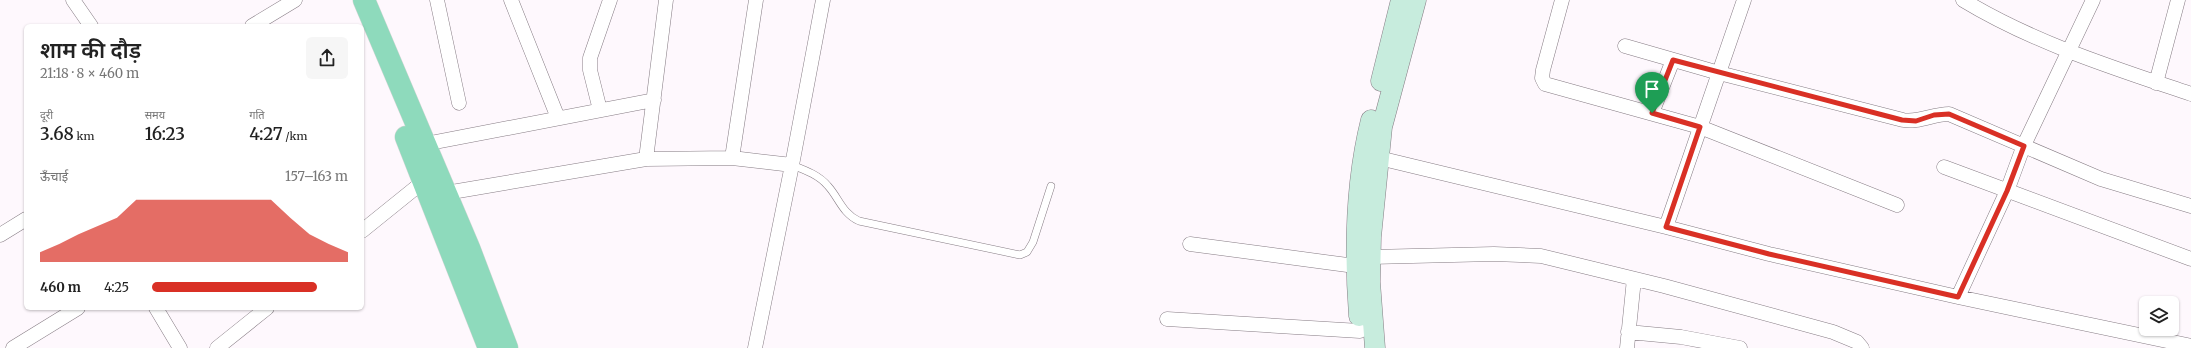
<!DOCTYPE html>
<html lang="hi">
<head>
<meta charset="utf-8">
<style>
  :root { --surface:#fff; --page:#f6f6f6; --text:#222; --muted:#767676; --accent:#d93025 }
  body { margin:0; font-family:Merriweather,"Noto Sans Devanagari",serif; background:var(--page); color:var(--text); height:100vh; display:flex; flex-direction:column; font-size:15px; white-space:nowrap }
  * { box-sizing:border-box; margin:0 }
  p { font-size:13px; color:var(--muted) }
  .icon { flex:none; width:22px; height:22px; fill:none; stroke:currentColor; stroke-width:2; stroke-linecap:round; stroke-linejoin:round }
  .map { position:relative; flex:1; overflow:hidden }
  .panel { position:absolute; left:24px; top:24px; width:340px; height:286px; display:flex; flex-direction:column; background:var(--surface); border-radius:6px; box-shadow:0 1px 3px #0004 }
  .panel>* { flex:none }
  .controls { position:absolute; left:2139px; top:296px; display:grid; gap:8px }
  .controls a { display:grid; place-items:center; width:40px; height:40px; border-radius:6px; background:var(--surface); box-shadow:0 1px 3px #0004; font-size:20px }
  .pin { position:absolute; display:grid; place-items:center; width:34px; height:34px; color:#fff; margin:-41px -17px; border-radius:50% 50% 50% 0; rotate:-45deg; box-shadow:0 0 4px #0007 }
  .pin .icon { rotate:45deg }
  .round { display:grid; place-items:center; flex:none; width:42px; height:42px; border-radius:6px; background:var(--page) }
  .overview { display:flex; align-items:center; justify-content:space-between; height:68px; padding:0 16px }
  h1 { font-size:22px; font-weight:600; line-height:30px }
  .stats { display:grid; grid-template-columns:repeat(3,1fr); gap:6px; height:68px; padding:4px 16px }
  .stats div { display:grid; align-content:center }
  .stats b { font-size:17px; font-weight:600 }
  .stats small { font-size:11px; font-weight:400 }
  .stats p { font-size:11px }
  .chart { height:112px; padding:8px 16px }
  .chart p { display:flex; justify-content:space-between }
  .chart svg { width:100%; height:72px; margin-top:4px; fill:var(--accent); opacity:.7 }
  ul { padding:0 16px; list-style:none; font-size:13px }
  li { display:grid; grid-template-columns:64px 48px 1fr; align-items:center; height:30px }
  li i { height:10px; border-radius:5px; background:var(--accent) }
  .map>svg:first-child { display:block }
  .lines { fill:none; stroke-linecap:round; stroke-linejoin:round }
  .lane-casing { stroke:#867c84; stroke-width:8 }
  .street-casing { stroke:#867c84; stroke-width:15 }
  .secondary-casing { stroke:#867c84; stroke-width:21 }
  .primary-casing { stroke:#d8d8d8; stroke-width:23 }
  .lane { stroke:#fff; stroke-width:7 }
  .street { stroke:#fff; stroke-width:14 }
  .secondary { stroke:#c7ecdd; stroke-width:20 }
  .primary { stroke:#8edabc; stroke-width:22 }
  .route-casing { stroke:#fff; stroke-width:8 }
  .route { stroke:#d93025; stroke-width:5 }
</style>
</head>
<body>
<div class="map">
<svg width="2191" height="348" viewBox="0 0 2191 348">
  <rect width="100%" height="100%" fill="#fef8fd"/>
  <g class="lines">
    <!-- lane casing -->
    <g class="lane-casing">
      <path id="lane" d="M792,165C805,170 819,175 828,186C839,198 842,213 859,221L1020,255L1027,252L1033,242L1051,186"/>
    </g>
    <!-- street casing -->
    <g class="street-casing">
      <path id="street" d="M73,0L91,26
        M437,0L459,103
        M511,0L558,118
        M1562,0L1543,70L1542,78L1545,84L1700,127L1897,205
        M1963,0C2034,43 2114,68 2191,94
        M252,26L295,0
        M1625,46L1719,73L1903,120C1918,123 1933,114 1949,114L2101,179L2191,206
        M2156,83L2178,0
        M600,110L590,70V58L610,0
        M1652,113L1673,60
        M425,144L654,100
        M732,158L756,0
        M1379,158L1666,227L1769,254L1958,297L2191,346
        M646,159L666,0
        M1944,167L2191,259
        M446,193L646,159L732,158L792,165
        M1666,227L1744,0
        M362,231L424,181
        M0,235L26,219
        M1190,244L1355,266
        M1371,257L1494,254L1541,256L1664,286L1833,332L1857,342L1862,348
        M1958,297L2007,191L2024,145L2093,0
        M156,308L180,348
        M1167,319L1360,331
        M1628,332L1681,337L1740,348
        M13,348L78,308
        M217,348L267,308
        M755,348L792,165L823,0
        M1627,348L1634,279"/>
    </g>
    <!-- secondary casing -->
    <g class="secondary-casing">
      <path id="secondary" d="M1381,81L1401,0
        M1359,316C1354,250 1355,184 1371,120
        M1375,348L1370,282L1371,237L1382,127L1416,0"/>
    </g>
    <!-- primary casing -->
    <g class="primary-casing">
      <path id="primary" d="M364,0L469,248L507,348
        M406,137L489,348"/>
    </g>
    <!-- lane -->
    <use href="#lane" class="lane"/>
    <!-- street -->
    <use href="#street" class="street"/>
    <!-- secondary -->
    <use href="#secondary" class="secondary"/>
    <!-- primary -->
    <use href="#primary" class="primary"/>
  </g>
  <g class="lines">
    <!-- route casing -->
    <g class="route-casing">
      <path id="route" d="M1673,60L1902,120L1916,121L1934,115L1949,114L2024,146L2007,191L1958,297L1769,254L1666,227L1700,127L1652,113Z"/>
    </g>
    <!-- route -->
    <use href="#route" class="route"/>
  </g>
</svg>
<div class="controls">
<a><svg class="icon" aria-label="layers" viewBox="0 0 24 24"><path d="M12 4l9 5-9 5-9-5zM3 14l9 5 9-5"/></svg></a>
</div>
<div class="pin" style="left:1652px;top:113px;background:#1e9e55"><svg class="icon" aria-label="arrive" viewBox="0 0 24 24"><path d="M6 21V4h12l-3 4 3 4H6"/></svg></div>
<section class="panel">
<div class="overview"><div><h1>शाम की दौड़</h1><p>21:18 · 8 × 460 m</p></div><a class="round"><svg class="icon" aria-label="share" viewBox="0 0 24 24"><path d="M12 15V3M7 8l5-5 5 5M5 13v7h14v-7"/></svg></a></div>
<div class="stats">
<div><p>दूरी</p><b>3.68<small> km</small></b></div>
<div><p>समय</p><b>16:23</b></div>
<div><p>गति</p><b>4:27<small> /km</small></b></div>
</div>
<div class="chart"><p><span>ऊँचाई</span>157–163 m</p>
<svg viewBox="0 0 160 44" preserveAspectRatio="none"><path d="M0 44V38L10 33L20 27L30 22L40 17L50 6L60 6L70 6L80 6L90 6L100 6L110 6L120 6L130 17L140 27L150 33L160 38V44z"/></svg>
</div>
<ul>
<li><b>460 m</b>4:25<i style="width:84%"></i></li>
</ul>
</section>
</div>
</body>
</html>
